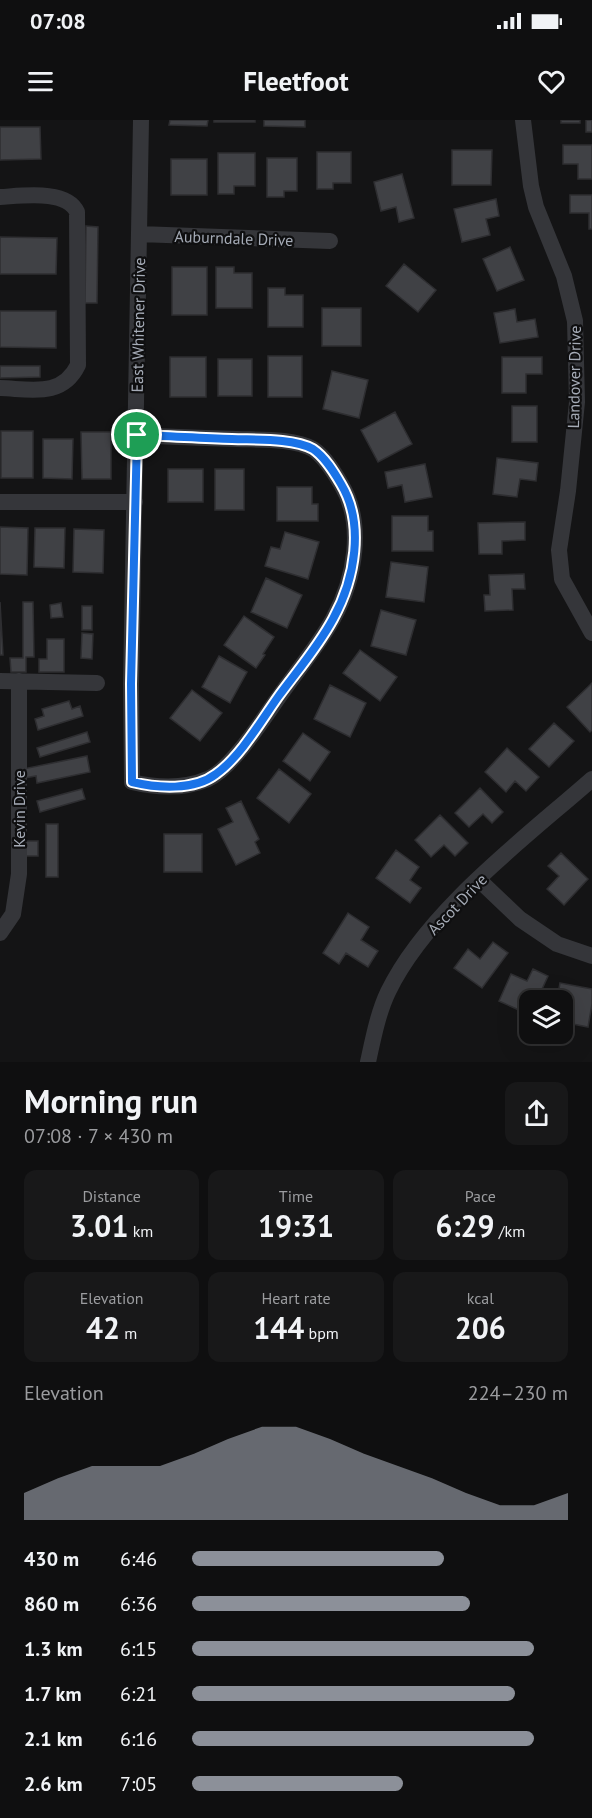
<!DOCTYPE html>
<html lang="en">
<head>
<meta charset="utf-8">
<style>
  :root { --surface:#0f0f10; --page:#181819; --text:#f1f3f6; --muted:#9b9c9f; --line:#2f2f30; --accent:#8c9099 }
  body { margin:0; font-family:"PT Sans",sans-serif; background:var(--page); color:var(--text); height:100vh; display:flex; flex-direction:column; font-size:22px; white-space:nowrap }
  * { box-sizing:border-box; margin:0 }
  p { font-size:20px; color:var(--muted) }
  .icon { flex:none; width:33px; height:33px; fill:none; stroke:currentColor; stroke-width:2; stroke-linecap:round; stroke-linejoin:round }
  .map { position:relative; height:942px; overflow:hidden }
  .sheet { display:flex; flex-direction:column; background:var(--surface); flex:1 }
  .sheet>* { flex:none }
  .buttons { position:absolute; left:519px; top:870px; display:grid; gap:12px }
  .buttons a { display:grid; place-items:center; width:54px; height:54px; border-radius:12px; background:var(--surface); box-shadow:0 6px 24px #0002,0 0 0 2px var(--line); font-size:30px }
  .pin { position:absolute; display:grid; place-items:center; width:51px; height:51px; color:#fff; margin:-26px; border:3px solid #fff; border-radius:50%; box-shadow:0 2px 6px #0007 }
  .round { display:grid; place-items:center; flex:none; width:63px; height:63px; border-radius:12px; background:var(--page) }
  .headline { display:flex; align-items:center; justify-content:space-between; height:102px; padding:0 24px }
  h1 { font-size:33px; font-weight:800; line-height:45px }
  .figures { display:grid; grid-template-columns:repeat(3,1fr); gap:9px; height:102px; padding:6px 24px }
  .figures div { display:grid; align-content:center; border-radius:12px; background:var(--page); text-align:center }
  .figures b { font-size:30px; font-weight:800 }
  .figures small { font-size:16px; font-weight:400 }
  .figures p { font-size:16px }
  .chart { height:168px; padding:12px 24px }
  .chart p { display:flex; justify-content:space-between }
  .chart svg { width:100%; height:108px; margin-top:6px; fill:var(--accent); opacity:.7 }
  ul { padding:0 24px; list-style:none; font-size:20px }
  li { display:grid; grid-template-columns:96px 72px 1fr; align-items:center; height:45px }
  li i { height:15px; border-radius:8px; background:var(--accent) }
  .status { display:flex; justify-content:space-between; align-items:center; height:42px; padding:0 30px; background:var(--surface); direction:ltr }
  .status svg { height:16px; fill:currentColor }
  header { display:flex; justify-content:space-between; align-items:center; height:78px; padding:0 24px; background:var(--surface); font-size:27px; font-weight:800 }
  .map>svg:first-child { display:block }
  .building { fill:#404145; stroke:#2e2e31; stroke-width:1.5 }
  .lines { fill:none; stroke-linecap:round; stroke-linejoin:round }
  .minor { stroke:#35363a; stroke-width:16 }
  .route-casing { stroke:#fff; stroke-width:12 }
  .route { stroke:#1a73e8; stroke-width:8 }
  .labels { text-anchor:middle; stroke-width:4.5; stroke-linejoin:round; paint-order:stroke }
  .street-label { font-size:16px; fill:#a5abb6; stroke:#0f0f10 }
</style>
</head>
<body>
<div class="status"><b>07:08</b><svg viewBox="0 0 49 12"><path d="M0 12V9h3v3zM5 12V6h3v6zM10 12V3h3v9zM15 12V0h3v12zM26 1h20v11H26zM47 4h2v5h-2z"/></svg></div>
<header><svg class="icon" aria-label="menu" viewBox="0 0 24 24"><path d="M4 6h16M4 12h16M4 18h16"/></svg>Fleetfoot<svg class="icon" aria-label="heart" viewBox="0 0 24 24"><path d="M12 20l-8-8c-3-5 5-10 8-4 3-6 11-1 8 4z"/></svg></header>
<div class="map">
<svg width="592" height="942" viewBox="0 0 592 942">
  <rect width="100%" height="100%" fill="#141415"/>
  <!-- building -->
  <path class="building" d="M170,0H208L207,6L169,5Z
    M214,0H255V2H214Z
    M264,0H305V7L264,6Z
    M561,0H580V3H561Z
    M586,0H592V12H586Z
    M0,7H40L41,39L0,40Z
    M563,25H592V59H578V44H563Z
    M452,30H492L491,65H452Z
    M317,32H351V63H333V69H317Z
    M218,33H255V66H234V74H218Z
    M267,38H297V71H284V77H267Z
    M171,39H207V75H171Z
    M402,54L414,98L399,102L396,87L381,91L374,62Z
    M570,75H592V109H589V93H570Z
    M496,79L499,96L486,99L490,115L462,122L454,89Z
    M86,106L98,107L97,183H85Z
    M0,117L57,118L56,154H0Z
    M510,127L524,160L497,171L483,139Z
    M404,144L436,170L418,192L386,166Z
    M172,147H207V195H172Z
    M216,147H234V153H252V188H216Z
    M268,168H285V175H303V207H268Z
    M322,188H361V226H322Z
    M515,189L517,202L535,199L538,217L500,223L494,193Z
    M0,191H56V228L0,227Z
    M268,236H302V277H268Z
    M170,237H206V277H170Z
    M502,237H542V254H526V273H502Z
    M218,239H252V276H218Z
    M0,246H40V257L0,258Z
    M332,251L368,260L359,298L323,289Z
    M512,286H537V322H512Z
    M395,292L412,324L378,342L361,310Z
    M1,311H33V358H1Z
    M81,312H111V359H82Z
    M43,319H73L72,359L43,358Z
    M497,338L538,343L536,361L520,359L517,377L493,374Z
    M425,344L432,377L405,382L402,365L388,368L385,352Z
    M168,349H203V382H168Z
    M215,349H244V390H215Z
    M277,367H312V384H318V401H277Z
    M392,396H428V411H433V431H392Z
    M525,402V420L502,421V434H479L478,403Z
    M0,407L28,408L27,455L0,454Z
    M35,408H65L64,448L34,447Z
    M74,409L104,410L103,453L73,452Z
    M285,412L319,422L308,459L265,446L271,427L280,429Z
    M391,442L428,447L424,482L386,477Z
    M524,454L525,469H512L513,490L485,491L484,475H490L489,455Z
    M266,458L302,475L287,508L251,492Z
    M0,482L3,535H0Z
    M23,482H33L34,537H26V552H11L10,538H23Z
    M61,483L63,497L51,498L50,485Z
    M82,486H92V510H82Z
    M381,490L416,500L406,535L371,526Z
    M244,496L274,517L263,534L265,535L256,548L224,525Z
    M82,513L93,514L92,539L81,538Z
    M47,519H64V552H39V539H47Z
    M360,530L397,557L380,581L343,553Z
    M219,536L247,552L230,583L202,567Z
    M592,563V610L590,612L567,587Z
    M330,565L366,583L350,617L314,599Z
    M192,570L222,593L200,621L170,598Z
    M69,581L72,589L80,586L83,596L38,610L35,599L44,596L42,589Z
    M554,603L574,621L549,647L529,629Z
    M87,612L90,622L40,637L37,628Z
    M303,613L330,632L310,661L283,641Z
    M507,628L539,657L526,671L515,661L506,672L485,652Z
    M87,636L90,652L37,663L36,656L25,658L23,649Z
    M279,649L311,674L289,703L257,678Z
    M480,668L503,692L492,703L483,694L469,707L455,693Z
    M82,669L85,679L40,692L37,681Z
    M241,681L259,719L255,722L260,733L236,745L218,709L233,702L226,688Z
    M440,695L468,723L455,736L444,725L431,737L415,720Z
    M46,704H58V757H46Z
    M164,714H202V752H164Z
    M23,721H38V736H23Z
    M396,730L419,747L410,760L421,768L410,783L376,758Z
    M561,733L588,759L564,785L547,769L559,756L548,746Z
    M348,793L369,807L361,820L378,831L368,847L346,833L339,844L323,833Z
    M493,822L508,833L482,868L454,848L468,829L480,839Z
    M533,849L548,856L537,880H530V895L499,881L511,854L527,861Z
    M560,863L592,869V884L588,907L562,902V880H557Z"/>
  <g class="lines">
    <!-- minor -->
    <path class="minor" d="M523,0L531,66L536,87L564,156L575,201L577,282L568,371L559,430L562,459L592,513
      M0,77C21,76 67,69 77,92L78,245C62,278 31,269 0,268
      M139,114L330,121
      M137,315C170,317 203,318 237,319C258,320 294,318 313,329C325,337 334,352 341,364C365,404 355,459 333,499C317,528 295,553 276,581C261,602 232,648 208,659C184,669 157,668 132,662L131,564L141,0
      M0,382H135
      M0,561L97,563
      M478,759L520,799L557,824L592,836
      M0,813L13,794L19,754V561
      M368,942C373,919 378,893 388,872C427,791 525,718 592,659"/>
  </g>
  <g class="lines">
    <!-- route casing -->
    <g class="route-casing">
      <path id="route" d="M137,315C169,316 200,318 232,319C255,320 293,318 313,329C325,337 334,352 341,364C365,404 355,459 333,499C318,527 297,551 278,577C261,601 240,637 216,654C194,671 157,668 132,662L131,564Z"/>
    </g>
    <!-- route -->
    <use href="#route" class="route"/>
  </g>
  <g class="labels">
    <!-- street labels -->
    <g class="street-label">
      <text transform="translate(234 118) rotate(2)" y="6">Auburndale Drive</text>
      <text transform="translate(138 205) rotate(-89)" y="6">East Whitener Drive</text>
      <text transform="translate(574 257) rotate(-89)" y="6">Landover Drive</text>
      <text transform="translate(19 689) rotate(-90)" y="6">Kevin Drive</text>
      <text transform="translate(457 784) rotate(-46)" y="6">Ascot Drive</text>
    </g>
  </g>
</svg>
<div class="buttons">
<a><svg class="icon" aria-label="layers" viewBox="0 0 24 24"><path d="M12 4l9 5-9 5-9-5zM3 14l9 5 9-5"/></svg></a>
</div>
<div class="pin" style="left:137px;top:315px;background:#1e9e55"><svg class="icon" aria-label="arrive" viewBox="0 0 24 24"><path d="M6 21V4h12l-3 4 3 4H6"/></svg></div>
</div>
<section class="sheet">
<div class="headline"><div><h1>Morning run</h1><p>07:08 · 7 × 430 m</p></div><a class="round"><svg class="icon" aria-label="share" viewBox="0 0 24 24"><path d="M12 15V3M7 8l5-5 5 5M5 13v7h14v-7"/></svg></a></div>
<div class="figures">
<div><p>Distance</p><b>3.01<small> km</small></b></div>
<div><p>Time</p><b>19:31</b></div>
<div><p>Pace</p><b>6:29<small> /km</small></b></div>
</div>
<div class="figures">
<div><p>Elevation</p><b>42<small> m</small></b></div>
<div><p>Heart rate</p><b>144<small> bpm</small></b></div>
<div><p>kcal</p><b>206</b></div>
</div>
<div class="chart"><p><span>Elevation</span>224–230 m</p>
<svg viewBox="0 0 160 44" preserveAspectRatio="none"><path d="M0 44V33L10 27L20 22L30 22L40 22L50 17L60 11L70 6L80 6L90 11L100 17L110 22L120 27L130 33L140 38L150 38L160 33V44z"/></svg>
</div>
<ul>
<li><b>430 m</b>6:46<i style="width:67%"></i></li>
<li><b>860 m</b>6:36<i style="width:74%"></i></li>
<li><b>1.3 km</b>6:15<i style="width:91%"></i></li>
<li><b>1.7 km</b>6:21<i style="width:86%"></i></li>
<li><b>2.1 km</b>6:16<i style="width:91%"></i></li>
<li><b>2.6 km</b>7:05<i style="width:56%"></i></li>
</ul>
</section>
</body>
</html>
